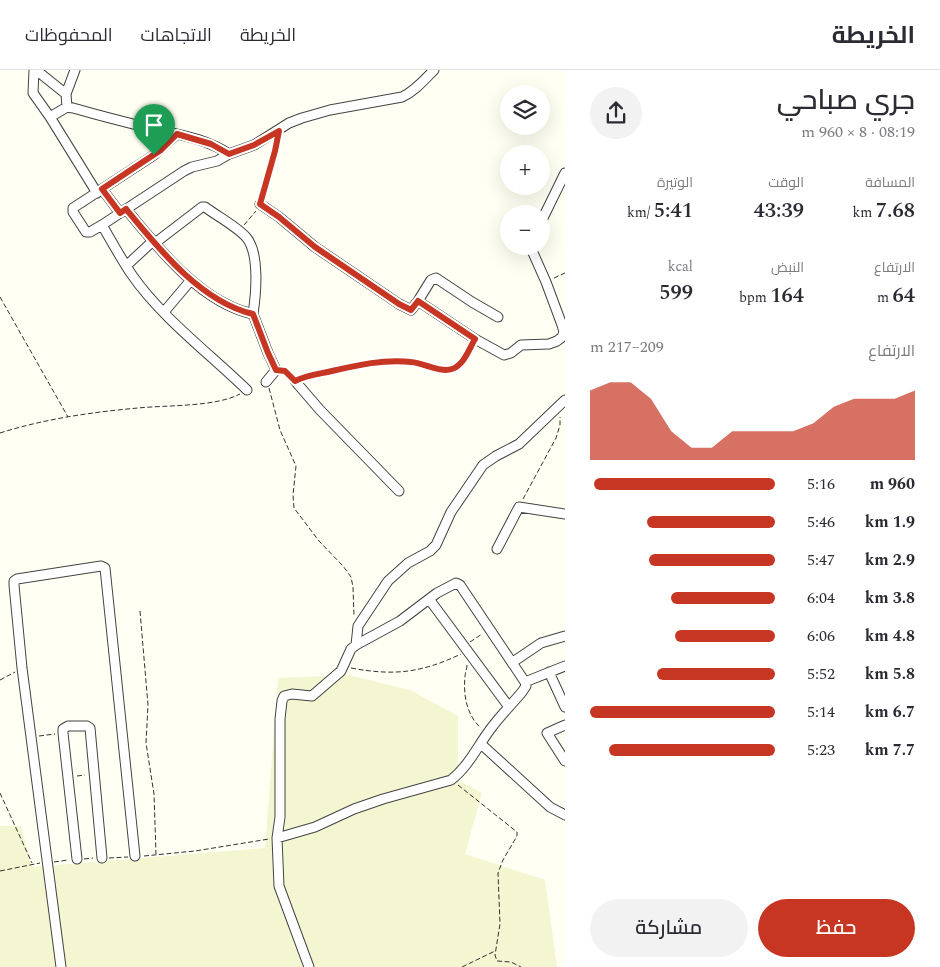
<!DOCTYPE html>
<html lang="ar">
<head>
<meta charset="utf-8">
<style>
  :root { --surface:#fff; --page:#f2f2f3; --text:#2b2b33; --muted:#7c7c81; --line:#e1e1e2; --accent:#c63623 }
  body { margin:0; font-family:Spectral,Cairo,serif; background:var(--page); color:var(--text); direction:rtl; height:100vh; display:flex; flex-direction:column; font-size:19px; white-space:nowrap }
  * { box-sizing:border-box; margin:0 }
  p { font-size:16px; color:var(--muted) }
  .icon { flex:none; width:28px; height:28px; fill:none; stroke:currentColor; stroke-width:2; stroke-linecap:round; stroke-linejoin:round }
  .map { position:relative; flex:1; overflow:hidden; direction:ltr }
  .side { display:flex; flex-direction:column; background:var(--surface); width:375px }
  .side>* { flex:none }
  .controls { position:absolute; left:500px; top:15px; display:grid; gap:10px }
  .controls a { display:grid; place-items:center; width:50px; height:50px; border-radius:50%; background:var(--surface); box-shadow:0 5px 20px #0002; font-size:25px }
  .pin { position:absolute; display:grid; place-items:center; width:42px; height:42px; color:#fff; margin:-51px -21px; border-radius:50% 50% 50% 0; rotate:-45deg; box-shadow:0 0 5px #0007 }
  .pin .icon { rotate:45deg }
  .round { display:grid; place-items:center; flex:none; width:52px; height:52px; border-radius:26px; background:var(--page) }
  .headline { display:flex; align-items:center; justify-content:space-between; height:85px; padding:0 25px }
  h1 { font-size:28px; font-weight:600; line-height:38px }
  .stats { display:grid; grid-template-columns:repeat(3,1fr); gap:8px; height:85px; padding:5px 25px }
  .stats div { display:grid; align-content:center }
  .stats b { font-size:21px; font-weight:600 }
  .stats small { font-size:14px; font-weight:400 }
  .stats p { font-size:14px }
  .chart { height:140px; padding:10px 25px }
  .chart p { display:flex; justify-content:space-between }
  .chart svg { width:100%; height:90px; margin-top:5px; fill:var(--accent); opacity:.7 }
  .primary-button { display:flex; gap:10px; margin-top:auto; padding:10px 25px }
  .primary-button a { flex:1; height:58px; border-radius:30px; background:var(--accent); color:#fff; font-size:20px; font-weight:600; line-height:58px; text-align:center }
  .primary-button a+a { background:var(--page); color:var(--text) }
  ul { padding:0 25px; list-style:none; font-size:16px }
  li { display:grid; grid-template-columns:80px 60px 1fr; align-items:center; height:38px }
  li i { height:12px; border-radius:6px; background:var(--accent) }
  header { display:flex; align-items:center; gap:30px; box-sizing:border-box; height:70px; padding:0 25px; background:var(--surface); border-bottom:1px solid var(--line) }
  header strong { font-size:24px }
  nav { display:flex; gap:28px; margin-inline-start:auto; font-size:18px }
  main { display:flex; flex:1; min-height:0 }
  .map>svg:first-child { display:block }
  .farmland { fill:#f4f6d2 }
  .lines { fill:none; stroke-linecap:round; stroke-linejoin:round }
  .minor-casing { stroke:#434343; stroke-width:11 }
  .path { stroke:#323232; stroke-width:1; stroke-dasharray:5 2.5; stroke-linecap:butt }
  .minor { stroke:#fff; stroke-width:9 }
  .route-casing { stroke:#fff; stroke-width:10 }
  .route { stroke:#c63623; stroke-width:6 }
</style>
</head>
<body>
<header>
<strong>الخريطة</strong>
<nav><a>الخريطة</a><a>الاتجاهات</a><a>المحفوظات</a></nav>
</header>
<main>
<section class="side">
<div class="headline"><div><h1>جري صباحي</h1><p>08:19 · 8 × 960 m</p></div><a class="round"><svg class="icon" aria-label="share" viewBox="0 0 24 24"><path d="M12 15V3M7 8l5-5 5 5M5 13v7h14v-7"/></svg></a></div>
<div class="stats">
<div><p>المسافة</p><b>7.68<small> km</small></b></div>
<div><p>الوقت</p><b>43:39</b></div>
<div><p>الوتيرة</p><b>5:41<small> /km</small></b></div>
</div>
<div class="stats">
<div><p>الارتفاع</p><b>64<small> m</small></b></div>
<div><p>النبض</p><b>164<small> bpm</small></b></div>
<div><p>kcal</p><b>599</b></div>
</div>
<div class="chart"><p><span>الارتفاع</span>209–217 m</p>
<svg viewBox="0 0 160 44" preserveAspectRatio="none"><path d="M0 44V10L10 6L20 6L30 14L40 30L50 38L60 38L70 30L80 30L90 30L100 30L110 26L120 18L130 14L140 14L150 14L160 10V44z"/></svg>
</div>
<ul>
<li><b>960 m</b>5:16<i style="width:98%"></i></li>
<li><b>1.9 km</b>5:46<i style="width:69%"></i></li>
<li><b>2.9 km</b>5:47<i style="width:68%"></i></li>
<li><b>3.8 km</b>6:04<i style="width:56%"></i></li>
<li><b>4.8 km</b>6:06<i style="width:54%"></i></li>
<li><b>5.8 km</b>5:52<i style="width:64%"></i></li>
<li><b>6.7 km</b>5:14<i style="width:100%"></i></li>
<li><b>7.7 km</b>5:23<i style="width:90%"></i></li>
</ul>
<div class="primary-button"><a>حفظ</a><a>مشاركة</a></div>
</section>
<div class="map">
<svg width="565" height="897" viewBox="0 0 565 897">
  <rect width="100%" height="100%" fill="#fffff3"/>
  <!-- farmland -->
  <path class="farmland" d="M349,605L410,620L458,646V710L482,723L465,784L545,810L557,897H0V756H21L32,797L265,778L278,608Z"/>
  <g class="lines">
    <!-- minor casing -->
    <g class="minor-casing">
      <path id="minor" d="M34,0L33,23L50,47L97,123
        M36,0L66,24
        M67,37L66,24L75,0
        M50,47L67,37L73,38C97,45 121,51 145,57C174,64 203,67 229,84
        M177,64L154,85L73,138V142L86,162H90L102,155L184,101L192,97L217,91L229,84L254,75L289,53L302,48L330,40L402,27C415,21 424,10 434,0
        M102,119L120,143
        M260,134L279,147L315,177L399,234L411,240L418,231L475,269L504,285L511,283L521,275L549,274L557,271L562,267L564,262L562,255L546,212L530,176
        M126,139C158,178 201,233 253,244L268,283L276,300L266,312
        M541,152L565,103
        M102,155C112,172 121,189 132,205C161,247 210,284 247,320
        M155,173L202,137H205C217,146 236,156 246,167C260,183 256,224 253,244
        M126,196L153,171
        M418,231L431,210L436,208L472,232L498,247
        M164,242L191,210
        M295,311L320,340L399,421
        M497,479L519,437L565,444
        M356,575L358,556L388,511L408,493L430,481L436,475L451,442L483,395L496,386L519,374L565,330
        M513,592L541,573L565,566
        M549,602L565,637
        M525,612L565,596
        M565,655L547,663L565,691
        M481,674L550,737L565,745
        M277,768L315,757L354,739L383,729L451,710C469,696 478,675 492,657C501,645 512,634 522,622L526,616L525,612L460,515L456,513L437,523L429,529
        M77,789L63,663V659L68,656H87L90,658L102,788
        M61,897L22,598L14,515V511L17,509L101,496L105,498L135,786
        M309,897L279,816L277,768L280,747V649L282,631L284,626L292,624L312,626L341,601L351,579L356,575L400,551L429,529L509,637"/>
    </g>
    <!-- path -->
    <path class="path" d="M262,126L277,69
      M244,155L256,141
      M554,208L565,203
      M0,227L68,347
      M302,308L351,296L394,291L411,292L445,300L453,299L464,289L471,276
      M269,318L280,360L296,396L293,425L294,438L319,471L343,496L351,507L353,517L354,546
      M0,363C44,349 93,342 138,338C168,335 215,337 240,324
      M523,429L556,368L560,355V347
      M140,541L148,635L146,673L154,724L156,784
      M470,572L482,564
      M467,595C467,599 465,603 465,607C463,625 467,646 481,658
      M351,598C394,606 421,603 461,584
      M0,610L15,602
      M39,666L55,664
      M77,706L85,705
      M458,715L517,762V766L503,790L498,803L500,854L495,885L497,891L511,892L521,897
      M0,723L32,793
      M144,786L195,781L269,769
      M109,788L128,787
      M84,789L93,788
      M54,792L68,790
      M0,801L40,793
      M462,897L495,881"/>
    <!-- minor -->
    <use href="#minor" class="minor"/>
  </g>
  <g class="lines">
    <!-- route casing -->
    <g class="route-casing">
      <path id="route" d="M279,61L275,81L260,134L279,147L315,177L399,234L411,240L418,231L475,269C469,279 464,295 452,299C440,303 424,293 411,292C384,289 358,295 332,301C319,304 307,305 295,311L285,301L276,300L268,283L253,244C201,232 158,178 126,139L120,143L102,119L161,80L177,64L211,74L229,84L254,75Z"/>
    </g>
    <!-- route -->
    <use href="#route" class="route"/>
  </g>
</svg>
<div class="controls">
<a><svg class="icon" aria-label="layers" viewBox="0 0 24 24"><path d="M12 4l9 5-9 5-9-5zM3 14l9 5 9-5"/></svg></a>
<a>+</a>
<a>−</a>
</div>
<div class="pin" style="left:154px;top:85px;background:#1e9e55"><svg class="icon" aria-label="arrive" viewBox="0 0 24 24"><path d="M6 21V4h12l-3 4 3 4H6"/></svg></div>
</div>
</main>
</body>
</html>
